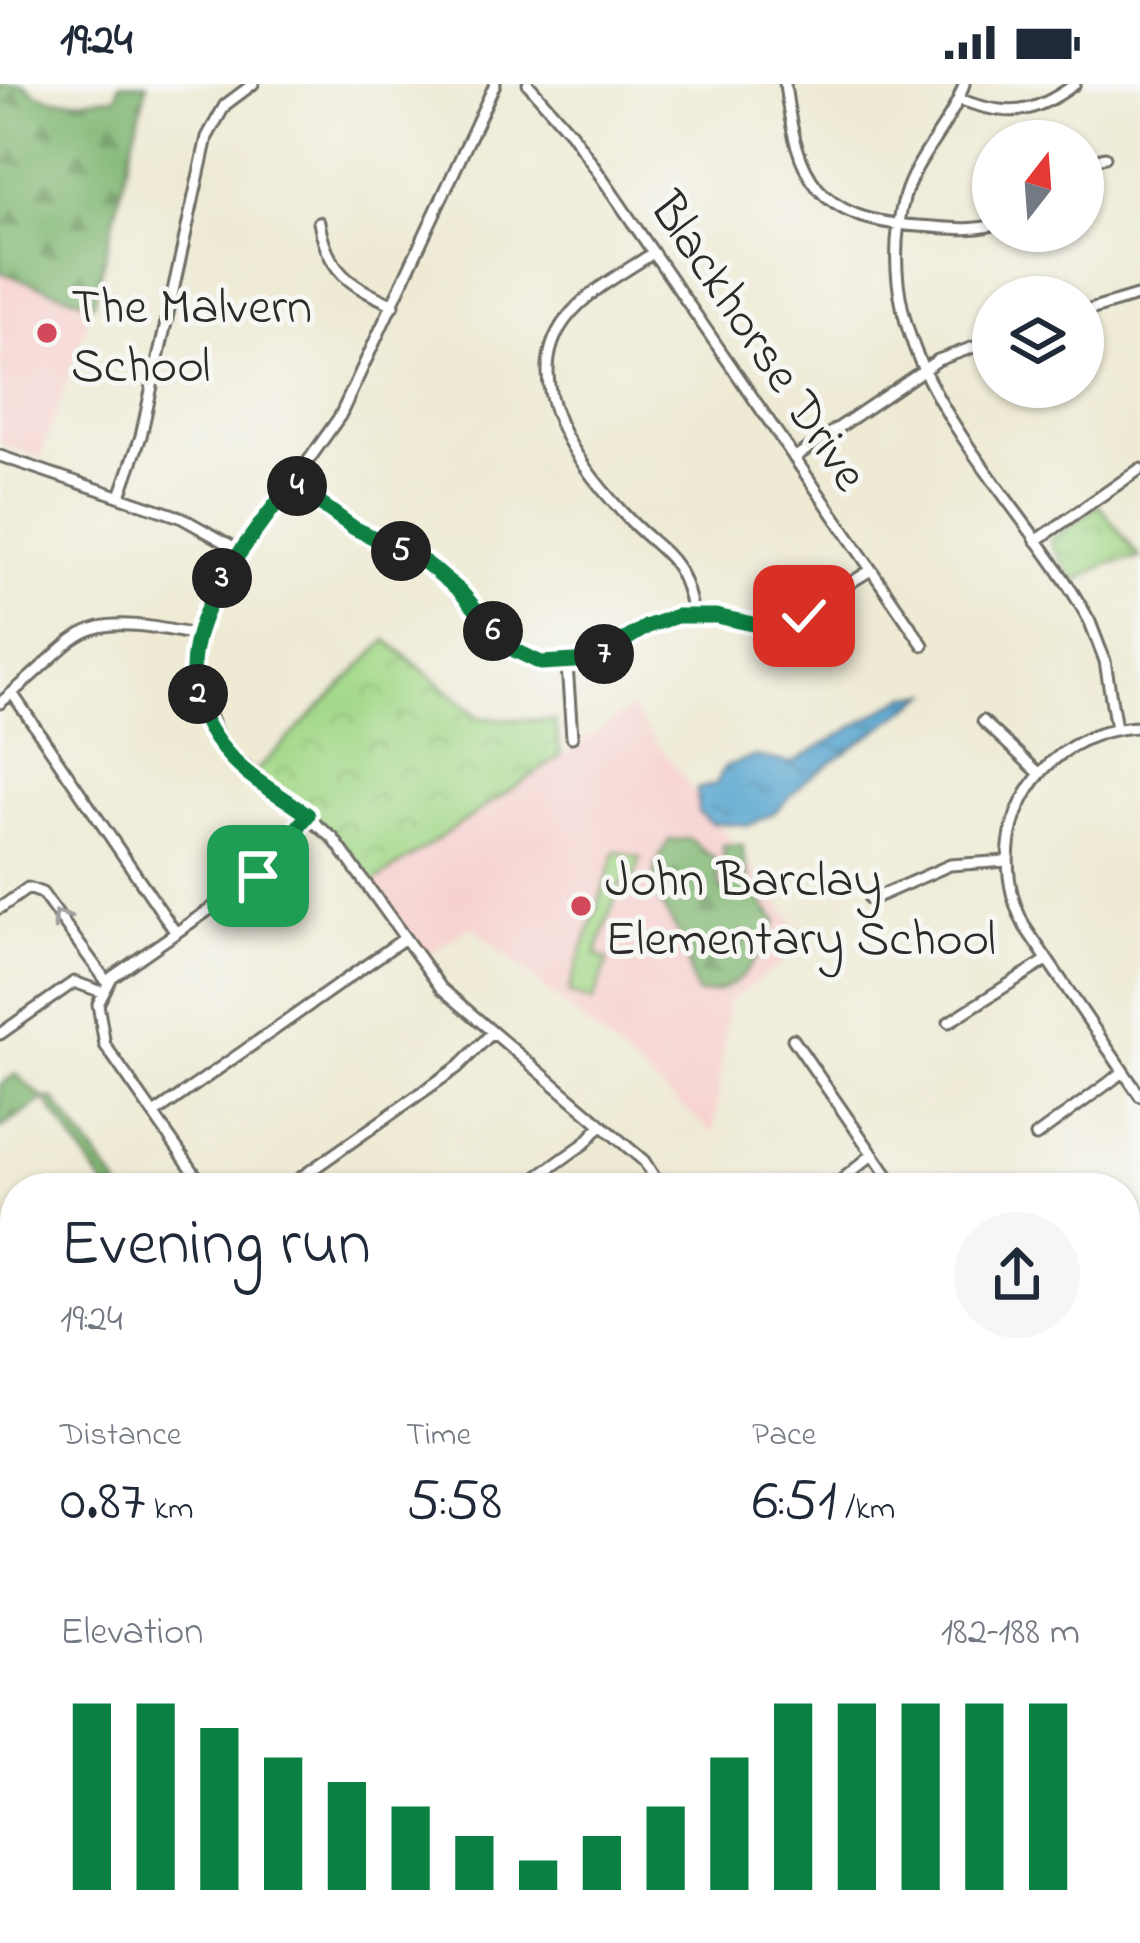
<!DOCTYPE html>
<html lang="en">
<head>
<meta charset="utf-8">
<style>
  :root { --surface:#fff; --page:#f6f6f7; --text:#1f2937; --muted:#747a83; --accent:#0b8043 }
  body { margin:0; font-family:"Indie Flower",sans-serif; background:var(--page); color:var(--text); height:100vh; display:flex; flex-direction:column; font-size:45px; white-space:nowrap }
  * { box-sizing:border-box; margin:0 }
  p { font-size:39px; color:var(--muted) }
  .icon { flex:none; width:66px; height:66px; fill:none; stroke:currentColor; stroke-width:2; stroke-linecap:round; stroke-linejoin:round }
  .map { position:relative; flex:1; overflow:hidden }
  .side { position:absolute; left:0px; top:1089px; width:1140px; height:771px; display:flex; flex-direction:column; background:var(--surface); border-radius:48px 48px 0 0; box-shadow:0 3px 9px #0004 }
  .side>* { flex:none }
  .needle { width:78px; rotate:17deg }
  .controls { position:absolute; left:972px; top:36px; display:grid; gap:24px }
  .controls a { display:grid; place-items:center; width:132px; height:132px; border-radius:50%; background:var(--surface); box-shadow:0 3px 9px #0004; font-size:60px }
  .pin { position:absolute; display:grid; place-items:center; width:102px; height:102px; color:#fff; margin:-51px; border-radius:24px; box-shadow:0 6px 18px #0006 }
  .km { position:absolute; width:60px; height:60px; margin:-30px; border-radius:50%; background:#222; color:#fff; font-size:33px; line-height:60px; text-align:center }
  .round { display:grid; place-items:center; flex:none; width:126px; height:126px; border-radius:63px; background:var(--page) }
  .summary { display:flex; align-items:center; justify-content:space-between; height:204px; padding:0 60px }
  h1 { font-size:66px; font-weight:600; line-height:90px }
  .metrics { display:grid; grid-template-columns:repeat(3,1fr); gap:18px; height:204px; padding:12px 60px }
  .metrics div { display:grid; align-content:center }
  .metrics b { font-size:60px; font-weight:600 }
  .metrics small { font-size:33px; font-weight:400 }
  .metrics p { font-size:33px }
  .chart { height:336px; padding:24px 60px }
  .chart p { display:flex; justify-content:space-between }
  .chart svg { width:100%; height:216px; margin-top:12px; stroke:var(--accent); stroke-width:6 }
  .status { display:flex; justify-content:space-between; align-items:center; height:84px; padding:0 60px; background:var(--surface); direction:ltr }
  .status svg { height:33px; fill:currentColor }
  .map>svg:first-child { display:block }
  .built { fill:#f7d0ce }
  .forest { fill:url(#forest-firs); stroke:#567250; stroke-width:3 }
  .park { fill:url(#park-crowns); stroke:#67825a; stroke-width:3 }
  .pitch { fill:#a3d888; stroke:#67825a; stroke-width:3 }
  .water { fill:url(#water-ripples); stroke:#40687d; stroke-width:3 }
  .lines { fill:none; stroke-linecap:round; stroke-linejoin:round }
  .minor-casing { stroke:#6f6e66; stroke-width:15 }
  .minor { stroke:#fff; stroke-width:9 }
  .oneway { stroke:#a0a0a0 }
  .route-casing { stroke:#fff; stroke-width:24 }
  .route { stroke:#0b8043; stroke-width:15 }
  .poi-dot { fill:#d1495b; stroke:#f6f6f2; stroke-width:4.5 }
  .labels { text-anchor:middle; stroke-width:10; stroke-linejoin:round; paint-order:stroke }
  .poi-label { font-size:51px; fill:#2b2b2b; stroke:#f6f6f2; text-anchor:start }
  .street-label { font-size:51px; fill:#2b2b2b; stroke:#f6f6f2 }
</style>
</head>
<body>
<div class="status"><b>19:24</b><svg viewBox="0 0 49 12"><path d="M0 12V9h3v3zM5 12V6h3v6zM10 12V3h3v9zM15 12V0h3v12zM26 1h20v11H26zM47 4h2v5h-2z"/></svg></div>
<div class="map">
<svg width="1140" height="1859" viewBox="0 0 1140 1859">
  <defs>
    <pattern id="forest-firs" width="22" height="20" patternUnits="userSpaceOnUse" patternTransform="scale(3)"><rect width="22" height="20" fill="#82b874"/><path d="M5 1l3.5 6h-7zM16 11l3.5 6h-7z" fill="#6b965f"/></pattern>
    <pattern id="park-crowns" width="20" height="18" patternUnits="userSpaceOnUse" patternTransform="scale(3)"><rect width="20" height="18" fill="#a3d888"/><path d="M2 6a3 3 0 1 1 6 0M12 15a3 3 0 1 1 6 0" fill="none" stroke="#8cba76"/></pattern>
    <pattern id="water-ripples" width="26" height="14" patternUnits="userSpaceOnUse" patternTransform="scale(3)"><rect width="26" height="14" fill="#55a4cf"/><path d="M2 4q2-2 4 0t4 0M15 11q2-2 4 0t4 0" fill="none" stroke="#4786a8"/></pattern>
  </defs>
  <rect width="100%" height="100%" fill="#f6f6f2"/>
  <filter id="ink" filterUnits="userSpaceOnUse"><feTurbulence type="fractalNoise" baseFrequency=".00833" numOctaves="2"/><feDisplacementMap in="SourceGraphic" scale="24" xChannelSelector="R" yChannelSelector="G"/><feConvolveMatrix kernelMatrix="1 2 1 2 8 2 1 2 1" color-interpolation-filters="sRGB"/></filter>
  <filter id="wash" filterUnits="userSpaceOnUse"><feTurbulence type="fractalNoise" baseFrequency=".004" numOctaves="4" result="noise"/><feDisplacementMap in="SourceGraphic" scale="48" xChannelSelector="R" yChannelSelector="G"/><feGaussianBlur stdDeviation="2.7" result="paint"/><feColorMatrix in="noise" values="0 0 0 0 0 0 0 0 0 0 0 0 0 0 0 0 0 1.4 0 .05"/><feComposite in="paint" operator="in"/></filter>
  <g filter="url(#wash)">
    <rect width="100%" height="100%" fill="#eeead4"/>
    <!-- built -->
    <path class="built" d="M0,188L93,220L41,373L0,359Z
      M631,625L809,859L728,918L714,1050L472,842L420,876L368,802Z"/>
    <!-- forest -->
    <path class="forest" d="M0,0H24C49,24 83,14 116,13L120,0H147L93,220L0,188Z
      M690,755L715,775L721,807L726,803L723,762L742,761L750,804L777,837C755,872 745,910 697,910C688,893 689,870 681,854C659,815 640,801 669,756Z
      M16,990L44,1015H54L120,1104H106L45,1015L0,1045V1001Z
      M1132,1748H1139L1140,1758V1859H1002L999,1845H1125V1754Z
      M408,1845H675V1852L693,1859H603L597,1851L586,1859H390Z
      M782,1845H931L939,1859H790Z"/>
    <!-- park -->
    <path class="park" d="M1099,421L1140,474L1107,480L1074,498L1050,457Z
      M387,556L479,634L555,637L561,672L368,802L343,765L251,692Z"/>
    <!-- pitch -->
    <path class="pitch" d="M616,767L641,774L632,801L621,798L596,871L608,876L593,918L568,909Z"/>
    <!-- water -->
    <path class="water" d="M929,610L807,695L775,728L750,741L711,739L698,728L697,705L716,700L725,682L756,672L791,679L907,612Z"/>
  </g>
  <g filter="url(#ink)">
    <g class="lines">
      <!-- minor casing -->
      <g class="minor-casing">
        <path id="minor" d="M495,0L340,332L206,521L195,551V597L222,663L333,754L441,904L644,1077L661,1104
          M528,0L571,49L923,561
          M785,0C797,95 816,136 919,142C943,143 969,148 993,141
          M964,0C951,42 916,72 904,114C860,283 1017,403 1090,538L1105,577L1116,645
          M959,15C1008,34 1033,31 1075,0
          M1083,79L1105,73
          M319,138C327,187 350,202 394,221
          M653,169C625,188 587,207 566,235C517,299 579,382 623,429C661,471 682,467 693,530
          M1083,228L1140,211
          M0,372L180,433L241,467
          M794,374L938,276L993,256
          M292,399L354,444L434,486L508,563L553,581L592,576L648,542L677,532L784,540L871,486
          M120,412L141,352L207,53L225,21L253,0
          M1036,457L1140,385
          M567,581L572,653
          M12,609L176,849
          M0,619C88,548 71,525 195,551
          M983,637L1039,689
          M1140,643C1037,646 977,752 1025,843L1140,1012
          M870,816L950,781L1007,777
          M0,824L28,804L42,809L107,898
          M949,938L1047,876
          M0,950L74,898L102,908
          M793,955L896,1104
          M154,1030L405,854
          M1036,1052L1122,989
          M205,1104L105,961L98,920L112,893L258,792L308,731
          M286,1104L458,983L492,949
          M522,1104L585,1059L601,1041
          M832,1104L873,1070
          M1125,1160L1140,1142
          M0,1222L15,1211
          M0,1223L15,1246
          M1125,1359L1140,1344
          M1125,1507L1140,1509
          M0,1572L15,1569
          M1125,1697L1140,1710
          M0,1836L15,1826
          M250,1845L260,1859
          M128,1859L149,1845
          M291,1859L311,1845"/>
      </g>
      <!-- minor -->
      <use href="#minor" class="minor"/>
    </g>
    <!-- one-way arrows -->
    <defs><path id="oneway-chevron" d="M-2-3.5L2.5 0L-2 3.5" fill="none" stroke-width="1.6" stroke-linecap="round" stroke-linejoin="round" transform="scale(3)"/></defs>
    <use class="oneway" href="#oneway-chevron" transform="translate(60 834) rotate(-126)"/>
  </g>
  <g class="lines" filter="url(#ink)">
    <!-- route casing -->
    <g class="route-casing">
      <path id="route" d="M258,792L308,731C283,712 254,698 233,676C139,579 232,479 292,399L354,444L426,479L460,507L508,563L541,579L592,576L648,542L677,532H716L762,542L804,532"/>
    </g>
    <!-- route -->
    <use href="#route" class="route"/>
  </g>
  <!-- markers -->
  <g class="poi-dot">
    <circle cx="47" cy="249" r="12"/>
    <circle cx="581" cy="822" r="12"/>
  </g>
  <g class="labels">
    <!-- poi labels -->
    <g class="poi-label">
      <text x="71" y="238">The Malvern<tspan x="71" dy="59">School</tspan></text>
      <text x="605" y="811">John Barclay<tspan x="605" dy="59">Elementary School</tspan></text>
    </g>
    <!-- street labels -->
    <g class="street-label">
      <text transform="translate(761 256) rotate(56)" y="18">Blackhorse Drive</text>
    </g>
  </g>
</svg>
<div class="controls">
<a><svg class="needle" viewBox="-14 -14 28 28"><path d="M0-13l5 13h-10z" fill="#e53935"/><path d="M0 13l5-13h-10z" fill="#747a83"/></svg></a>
<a><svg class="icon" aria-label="layers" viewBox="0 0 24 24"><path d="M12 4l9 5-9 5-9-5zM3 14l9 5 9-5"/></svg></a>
</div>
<div class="pin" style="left:258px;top:792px;background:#1e9e55"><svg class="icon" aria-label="arrive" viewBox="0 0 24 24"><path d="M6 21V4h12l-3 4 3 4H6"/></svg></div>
<div class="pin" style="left:804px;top:532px;background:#d93025"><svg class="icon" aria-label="check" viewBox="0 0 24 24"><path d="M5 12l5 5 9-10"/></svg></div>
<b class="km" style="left:198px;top:610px">2</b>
<b class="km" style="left:222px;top:494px">3</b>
<b class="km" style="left:297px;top:402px">4</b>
<b class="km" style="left:401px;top:467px">5</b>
<b class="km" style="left:493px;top:547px">6</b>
<b class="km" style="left:604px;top:570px">7</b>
<section class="side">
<div class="summary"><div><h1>Evening run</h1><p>19:24</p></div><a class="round"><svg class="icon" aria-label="share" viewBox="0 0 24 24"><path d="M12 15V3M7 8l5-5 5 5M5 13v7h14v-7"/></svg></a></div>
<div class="metrics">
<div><p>Distance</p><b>0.87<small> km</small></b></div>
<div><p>Time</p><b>5:58</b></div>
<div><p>Pace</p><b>6:51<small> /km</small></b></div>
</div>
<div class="chart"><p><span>Elevation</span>182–188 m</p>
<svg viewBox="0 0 160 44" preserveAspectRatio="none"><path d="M5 44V6M15 44V6M25 44V11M35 44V17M45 44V22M55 44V27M65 44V33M75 44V38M85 44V33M95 44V27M105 44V17M115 44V6M125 44V6M135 44V6M145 44V6M155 44V6"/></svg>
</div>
</section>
</div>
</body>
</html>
